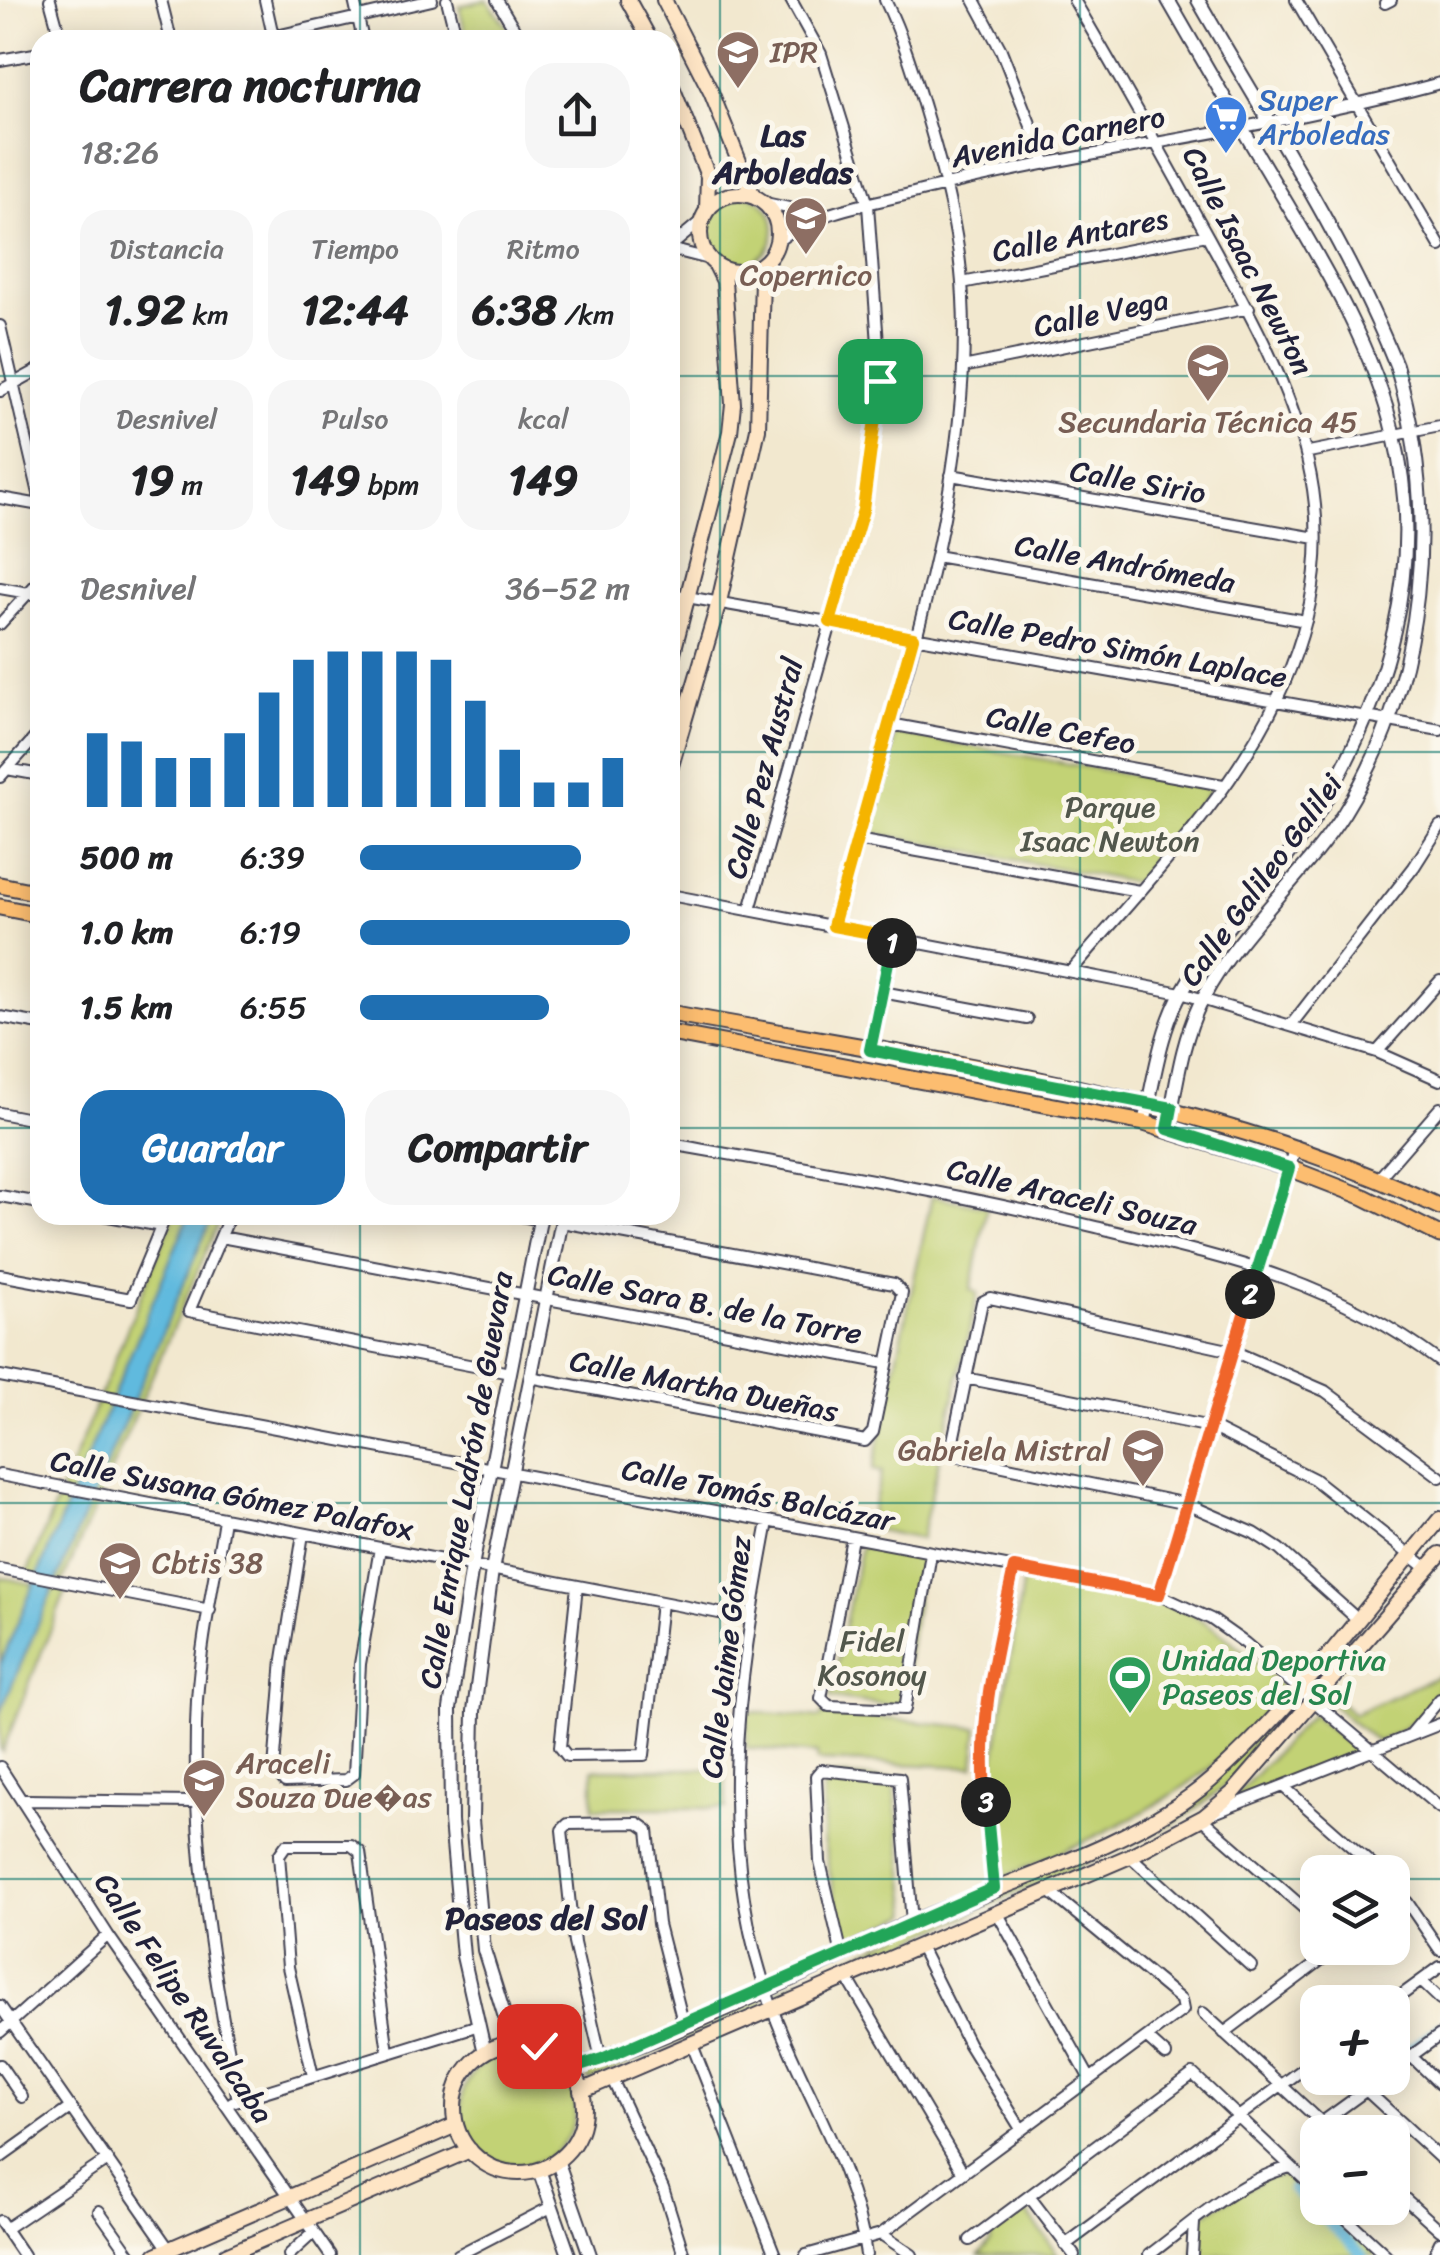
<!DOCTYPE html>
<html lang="es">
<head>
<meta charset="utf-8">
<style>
  :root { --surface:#fff; --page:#f6f6f6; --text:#202124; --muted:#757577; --accent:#1f6fb2 }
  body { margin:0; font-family:Sriracha,sans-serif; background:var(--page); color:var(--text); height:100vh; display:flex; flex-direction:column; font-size:38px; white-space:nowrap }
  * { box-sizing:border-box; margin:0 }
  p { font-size:32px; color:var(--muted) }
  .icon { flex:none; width:55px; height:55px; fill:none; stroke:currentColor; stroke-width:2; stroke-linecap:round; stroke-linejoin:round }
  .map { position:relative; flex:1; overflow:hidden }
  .drawer { position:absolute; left:30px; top:30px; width:650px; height:1195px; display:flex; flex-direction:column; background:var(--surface); border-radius:30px; box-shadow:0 5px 25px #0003 }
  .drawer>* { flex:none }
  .tools { position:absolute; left:1300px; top:1855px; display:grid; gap:20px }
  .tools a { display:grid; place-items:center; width:110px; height:110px; border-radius:20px; background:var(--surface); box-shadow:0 5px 25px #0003; font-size:50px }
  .pin { position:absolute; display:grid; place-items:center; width:85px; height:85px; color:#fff; margin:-42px; border-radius:20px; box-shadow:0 5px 15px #0006 }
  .km { position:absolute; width:50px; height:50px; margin:-25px; border-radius:50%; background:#222; color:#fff; font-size:28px; line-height:50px; text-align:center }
  .round { display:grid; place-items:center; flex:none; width:105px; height:105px; border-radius:30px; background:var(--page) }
  .summary { display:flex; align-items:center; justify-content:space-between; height:170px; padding:0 50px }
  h1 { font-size:45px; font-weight:700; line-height:75px }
  .metrics { display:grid; grid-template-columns:repeat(3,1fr); gap:15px; height:170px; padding:10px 50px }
  .metrics div { display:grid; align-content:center; border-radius:25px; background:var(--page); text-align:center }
  .metrics b { font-size:42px; font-weight:700 }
  .metrics small { font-size:28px; font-weight:400 }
  .metrics p { font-size:28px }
  .chart { height:280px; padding:20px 50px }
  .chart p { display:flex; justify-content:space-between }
  .chart svg { width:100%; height:180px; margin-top:10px; stroke:var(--accent); stroke-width:6 }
  .button { display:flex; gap:20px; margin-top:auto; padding:20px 50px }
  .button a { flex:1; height:115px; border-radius:30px; background:var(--accent); color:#fff; font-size:40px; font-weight:700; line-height:115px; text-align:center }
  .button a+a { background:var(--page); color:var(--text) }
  ul { padding:0 50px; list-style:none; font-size:32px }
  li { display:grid; grid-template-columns:160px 120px 1fr; align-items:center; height:75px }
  li i { height:25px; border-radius:12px; background:var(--accent) }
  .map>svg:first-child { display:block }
  .green { fill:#c2d274; stroke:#727a58; stroke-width:2.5 }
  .water { fill:#60bade; stroke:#416e8c; stroke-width:2.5 }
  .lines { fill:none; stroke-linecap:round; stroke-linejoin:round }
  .canal { stroke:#60bade; stroke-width:10 }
  .minor-casing { stroke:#414051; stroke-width:14 }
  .tertiary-casing { stroke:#414051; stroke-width:16 }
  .secondary-casing { stroke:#414051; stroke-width:18 }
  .primary-casing { stroke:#414051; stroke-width:19 }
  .minor { stroke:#fff; stroke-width:10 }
  .tertiary { stroke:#fff; stroke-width:12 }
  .secondary { stroke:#fee5c5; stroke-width:14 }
  .primary { stroke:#fcbd6f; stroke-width:15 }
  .split-1-casing { stroke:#fff; stroke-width:20 }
  .split-2-casing { stroke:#fff; stroke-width:20 }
  .split-3-casing { stroke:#fff; stroke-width:20 }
  .split-4-casing { stroke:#fff; stroke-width:20 }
  .split-1 { stroke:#f5b400; stroke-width:12 }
  .split-2 { stroke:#22a559; stroke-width:12 }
  .split-3 { stroke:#f0652b; stroke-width:12 }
  .split-4 { stroke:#22a559; stroke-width:12 }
  .grid { fill:none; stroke:#0f766e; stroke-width:2.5; stroke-opacity:0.55 }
  .labels { text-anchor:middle; stroke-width:10; stroke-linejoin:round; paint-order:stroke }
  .education-label { font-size:30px; fill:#785e54; stroke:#fbf7ec; text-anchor:start }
  .shop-label { font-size:30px; fill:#366cbe; stroke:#fbf7ec; text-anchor:start }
  .street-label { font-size:30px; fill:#22223b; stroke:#fbf7ec }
  .park-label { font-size:30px; fill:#52574c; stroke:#fbf7ec }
  .leisure-label { font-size:30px; fill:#27864d; stroke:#fbf7ec; text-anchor:start }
  .neighbourhood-label { font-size:32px; font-weight:bold; fill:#22223b; stroke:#fbf7ec }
</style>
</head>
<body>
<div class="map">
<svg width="1440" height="2255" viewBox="0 0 1440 2255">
  <rect width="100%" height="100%" fill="#fbf7ec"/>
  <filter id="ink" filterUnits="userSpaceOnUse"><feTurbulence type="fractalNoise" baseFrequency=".01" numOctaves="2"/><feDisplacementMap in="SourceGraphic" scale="20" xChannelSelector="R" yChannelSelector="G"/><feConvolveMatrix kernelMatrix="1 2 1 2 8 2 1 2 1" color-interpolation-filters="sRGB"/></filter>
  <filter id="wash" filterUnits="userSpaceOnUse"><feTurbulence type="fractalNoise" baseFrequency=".0048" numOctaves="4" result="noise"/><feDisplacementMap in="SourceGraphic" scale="40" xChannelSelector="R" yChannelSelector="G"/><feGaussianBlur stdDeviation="2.25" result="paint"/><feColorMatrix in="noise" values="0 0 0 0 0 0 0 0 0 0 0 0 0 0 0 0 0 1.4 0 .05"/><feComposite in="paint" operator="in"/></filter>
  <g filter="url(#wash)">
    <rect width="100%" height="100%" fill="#f2e8cf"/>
    <!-- green -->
    <path class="green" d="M487,0L517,40H467L459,6Z
      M704 229a35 35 0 1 1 70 0a35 35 0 1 1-70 0Z
      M896,733L1211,789L1136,883L868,832Z
      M932,1196L987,1207L971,1290L978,1293L921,1539L868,1528L882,1472L873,1470Z
      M174,1215H222L62,1583L26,1576Z
      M861,1546L922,1558L902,1707L830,1698Z
      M1024,1573C1079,1584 1146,1588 1195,1616C1229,1636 1256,1662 1284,1690C1265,1710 1247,1734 1227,1753C1163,1811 1083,1842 1005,1877L993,1770Z
      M0,1577L66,1591L2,1752L0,1749Z
      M1440,1675C1440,1707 1404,1731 1377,1742L1327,1701L1331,1695L1354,1714Z
      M1297,1701L1301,1704C1262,1752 1224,1794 1170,1825L783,1998L778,1994L779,1989L1165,1817Z
      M748,1711L821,1718L822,1712L978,1728L974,1767L817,1761V1754L746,1748Z
      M1312,1714L1359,1753L1236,1802L1233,1798Z
      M593,1769H726V1808H593Z
      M824,1775L893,1779L909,1914L844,1943L823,1840Z
      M758,1998L764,2001L762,2006L589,2081L586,2073Z
      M461 2108a57 57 0 1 1 114 0a57 57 0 1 1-114 0Z
      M1294,2175L1317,2197L1318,2208H1328L1380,2255H1193L1199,2217L1267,2177Z
      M1024,2208L1058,2255H979L991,2240L990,2231Z"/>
    <!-- water -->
    <path class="water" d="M189,1215H213L0,1713V1665Z"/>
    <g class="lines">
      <!-- canal -->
      <path class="canal" d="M1406,2051L1440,2027
        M1292,2189L1363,2255"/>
    </g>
  </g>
  <g filter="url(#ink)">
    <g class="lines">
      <!-- minor casing -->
      <g class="minor-casing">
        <path id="minor" d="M50,0L61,40
          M161,0L171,40
          M265,0L274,40
          M354,0L363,40
          M447,0L457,40
          M497,0L521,40
          M974,0L1001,50L1046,164
          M1296,0L1440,246
          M1385,3L1391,0
          M259,40L432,0
          M0,60L40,53
          M765,203L817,214
          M779,240C818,209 873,204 921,191C1092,148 1269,130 1440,83
          M670,247L701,221
          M670,249L709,259
          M962,283L1207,235
          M0,326L40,498
          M963,367L1249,308
          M0,391L40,369
          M1309,452L1440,426
          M951,475L1316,538
          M0,498L40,505
          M936,556L1306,621
          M0,588L40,595
          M670,594L1440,730
          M0,624L40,580
          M890,724L1223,785
          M7,769L40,775
          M0,777L40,732
          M857,840L1139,891
          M670,895L1181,993L1377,1052L1440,1080
          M750,910L863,510L881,386L868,205L821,54L791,0
          M833,926C886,732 974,500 963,298C960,235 944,174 926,114C914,74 903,37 885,0
          M1072,970C1143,886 1229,800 1277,699C1363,519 1295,395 1208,237C1164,157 1120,78 1074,0
          M882,992L1027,1019
          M0,1017L40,1024
          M1291,1025L1414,867L1440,826
          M870,1050L893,937
          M1377,1052L1440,981
          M0,1113L40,1121
          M670,1144C813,1169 955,1193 1096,1227C1227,1258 1329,1279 1440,1362
          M1379,1178L1440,1108
          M0,1196L40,1203
          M103,1215L161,1226
          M230,1215L189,1311L510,1373
          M516,1215L540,1220
          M221,1237L885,1363
          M0,1275L131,1299L166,1215
          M0,1376L1159,1595L1211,1619L1245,1643L1440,1808
          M530,1377L865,1441L873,1432L902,1293L894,1284L562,1222
          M965,1378L1211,1427L1314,1479L1428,1569
          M0,1475L750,1619
          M224,1519C215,1578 201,1639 197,1700C190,1835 212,1967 238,2100
          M768,1522C737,1687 713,1846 772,2008C802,2090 855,2166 866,2255
          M303,1534L283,1659L274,1769L285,1782L346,1780L354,1774L360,1664L380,1548
          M852,1538L821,1698L829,1706L905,1709L931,1553
          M0,1569L210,1610
          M577,1586L560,1747L567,1756L644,1755L661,1603
          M1159,1595L1296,1146
          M1356,1618L1279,1549L1254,1533L1187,1504L950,1455L982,1302L990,1298L1233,1351L1325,1391L1440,1477
          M1411,1734L1440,1699
          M0,1767L108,1935L330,2255
          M1285,1788L1379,1871
          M25,1800L195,1802
          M1214,1813L1440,1724
          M1201,1818L1315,1918
          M1130,1856L1251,1966
          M994,1888L981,1759L987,1696L1014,1569
          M1392,1906L1400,1900L1407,1902L1440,1950
          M998,1914L1090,2079
          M920,1947L968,2043L1021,2129
          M842,1955L820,1862L816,1776L821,1770L900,1778L912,1923
          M848,1979L963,2173
          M1421,1981L1440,1999
          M1392,2002L1440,1967
          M0,2006L171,2252
          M1203,2013L1332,2132
          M0,2032L108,1935
          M1224,2033L1337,1948
          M1147,2038L1166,2055
          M693,2047L775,2255
          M1411,2056L1440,2084
          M601,2059L574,1943L562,1830L568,1824L638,1823L648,1830L658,1924L684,2026
          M0,2065L22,2097
          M1392,2070L1440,2035
          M313,2076L288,1967L279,1855L286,1845H351L360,1852L388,2052
          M613,2081L663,2188L684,2255
          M1366,2090L1440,2158
          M232,2102L479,2025
          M1321,2123L1383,2078
          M0,2158L70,2108
          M1392,2187L1440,2230
          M1029,2196L1074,2255
          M1335,2208L1386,2255
          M99,2211L130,2255
          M0,2221L23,2255
          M5,2229L107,2160
          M881,2234L912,2255
          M970,2240L1193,2074L1318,2192
          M1065,2245L1318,2058
          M289,2255L314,2232
          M458,2255L549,2208
          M806,2255L881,2234L1183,2010L1181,2000L1049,1891
          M1149,2255C1195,2221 1234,2182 1290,2167
          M1192,2255L1194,2223
          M1434,2255L1440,2242"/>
      </g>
      <!-- tertiary casing -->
      <g class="tertiary-casing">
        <path id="tertiary" d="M1144,1123C1154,1081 1160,1030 1182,992C1219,926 1280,876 1319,811C1387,698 1426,567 1394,436C1372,341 1316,253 1267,170C1233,114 1201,57 1168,0
          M1168,1129C1176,1087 1182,1037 1203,998C1239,930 1303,878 1344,813C1426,681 1440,513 1396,365C1345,238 1266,119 1198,0
          M513,2043L484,1950L472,1820L474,1711L492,1570L563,1215
          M485,2053L463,1956L451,1821L450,1709L472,1566L541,1215
          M557,2160L590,2255
          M539,2170L569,2255"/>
      </g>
      <!-- secondary casing -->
      <g class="secondary-casing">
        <path id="secondary" d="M628,0L650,40
          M664,0L711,92L753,196
          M670,82L708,176L707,210
          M700 233a39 39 0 1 1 78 0a39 39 0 1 1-78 0Z
          M670,664L730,432L733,404L724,281L716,265
          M670,769L719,602L758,429L762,278L767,262
          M454 2108a65 65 0 1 1 130 0a65 65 0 1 1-130 0Z
          M571,2069C688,2031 798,1973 911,1923C1002,1884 1137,1845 1211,1780C1296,1705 1367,1606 1440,1519
          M581,2091L1130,1856L1204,1817L1233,1793L1440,1554
          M156,2255L456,2125
          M226,2255L470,2150"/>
      </g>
      <!-- primary casing -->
      <g class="primary-casing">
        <path id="primary" d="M0,885L40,893
          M0,907L40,915
          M670,1013C931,1061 1198,1092 1440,1207
          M670,1033L1144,1123L1289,1168L1364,1197L1440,1235"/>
      </g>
      <!-- minor -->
      <use href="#minor" class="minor"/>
      <!-- tertiary -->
      <use href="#tertiary" class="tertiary"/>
      <!-- secondary -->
      <use href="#secondary" class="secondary"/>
      <!-- primary -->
      <use href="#primary" class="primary"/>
    </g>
  </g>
  <g class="lines" filter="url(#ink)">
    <!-- split-1 casing -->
    <g class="split-1-casing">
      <path id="split-1" d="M880,381L863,510L830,622L913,638L833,926L893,937L892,943"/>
    </g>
    <!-- split-2 casing -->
    <g class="split-2-casing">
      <path id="split-2" d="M892,943L870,1050L1172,1108L1168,1129L1289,1168L1250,1294"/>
    </g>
    <!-- split-3 casing -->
    <g class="split-3-casing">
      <path id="split-3" d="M986,1802C977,1721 997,1647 1014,1568L1159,1595L1250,1294"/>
    </g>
    <!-- split-4 casing -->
    <g class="split-4-casing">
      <path id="split-4" d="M539,2046L570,2069L602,2059L994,1888L986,1802"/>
    </g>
    <!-- split-1 -->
    <use href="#split-1" class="split-1"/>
    <!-- split-2 -->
    <use href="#split-2" class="split-2"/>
    <!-- split-3 -->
    <use href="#split-3" class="split-3"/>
    <!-- split-4 -->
    <use href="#split-4" class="split-4"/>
  </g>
  <!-- grid -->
  <path class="grid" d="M360,0V40M720,0V2255M1080,0V2255M0,376H40M670,376H1440M0,752H40M670,752H1440M0,1128H40M670,1128H1440M360,1215V2255M0,1503H1440M0,1879H1318M1392,1879H1440"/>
  <!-- icons -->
  <defs>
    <g id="school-pin" transform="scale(2.25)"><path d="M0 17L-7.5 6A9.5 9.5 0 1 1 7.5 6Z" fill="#8d6e63" stroke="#fbf7ec"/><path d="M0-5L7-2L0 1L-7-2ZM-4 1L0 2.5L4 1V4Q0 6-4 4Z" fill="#fff"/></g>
    <g id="supermarket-pin" transform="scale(2.25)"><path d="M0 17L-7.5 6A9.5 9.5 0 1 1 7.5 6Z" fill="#3f7fe0" stroke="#fbf7ec"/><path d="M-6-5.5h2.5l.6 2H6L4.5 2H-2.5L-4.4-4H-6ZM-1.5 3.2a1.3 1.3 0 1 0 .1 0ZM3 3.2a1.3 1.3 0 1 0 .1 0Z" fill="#fff"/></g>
    <g id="university-pin" transform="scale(2.25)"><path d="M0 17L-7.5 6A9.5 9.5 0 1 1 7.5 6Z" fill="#8d6e63" stroke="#fbf7ec"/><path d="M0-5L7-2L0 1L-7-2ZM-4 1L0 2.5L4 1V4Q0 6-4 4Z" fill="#fff"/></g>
    <g id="stadium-pin" transform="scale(2.25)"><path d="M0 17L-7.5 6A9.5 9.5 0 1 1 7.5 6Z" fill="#2e9e5b" stroke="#fbf7ec"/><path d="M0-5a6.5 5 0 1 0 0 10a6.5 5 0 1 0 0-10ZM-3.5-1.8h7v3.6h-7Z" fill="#fff"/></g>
  </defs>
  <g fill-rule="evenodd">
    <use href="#school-pin" x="738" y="52"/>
    <use href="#supermarket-pin" x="1226" y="117"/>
    <use href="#school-pin" x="806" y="218"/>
    <use href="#school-pin" x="1208" y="365"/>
    <use href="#school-pin" x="1143" y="1450"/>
    <use href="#university-pin" x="120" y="1563"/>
    <use href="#stadium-pin" x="1130" y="1677"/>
    <use href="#school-pin" x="204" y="1780"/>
  </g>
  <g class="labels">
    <!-- education labels -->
    <g class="education-label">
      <text x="770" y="62">IPR</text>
      <text x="806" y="285" text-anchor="middle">Copernico</text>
      <text x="1208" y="432" text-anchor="middle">Secundaria Técnica 45</text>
      <text x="1110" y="1460" text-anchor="end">Gabriela Mistral</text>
      <text x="152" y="1573">Cbtis 38</text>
      <text x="236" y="1773">Araceli<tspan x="236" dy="34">Souza Due�as</tspan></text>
    </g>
    <!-- shop labels -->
    <g class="shop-label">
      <text x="1258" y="110">Super<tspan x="1258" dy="34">Arboledas</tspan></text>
    </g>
    <!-- street labels -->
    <g class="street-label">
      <text transform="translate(1058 137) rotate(-11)" y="10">Avenida Carnero</text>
      <text transform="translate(1080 235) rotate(-11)" y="10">Calle Antares</text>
      <text transform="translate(1248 261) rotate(63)" y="10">Calle Isaac Newton</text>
      <text transform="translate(1101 313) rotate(-12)" y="10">Calle Vega</text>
      <text transform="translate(1138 482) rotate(10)" y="10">Calle Sirio</text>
      <text transform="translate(1125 564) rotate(10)" y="10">Calle Andrómeda</text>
      <text transform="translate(1118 648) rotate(10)" y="10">Calle Pedro Simón Laplace</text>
      <text transform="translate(1061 730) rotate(11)" y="10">Calle Cefeo</text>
      <text transform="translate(764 768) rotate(-75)" y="10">Calle Pez Austral</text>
      <text transform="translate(1261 880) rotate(-54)" y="10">Calle Galileo Galilei</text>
      <text transform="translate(1072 1197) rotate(13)" y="10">Calle Araceli Souza</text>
      <text transform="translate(705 1304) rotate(11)" y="10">Calle Sara B. de la Torre</text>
      <text transform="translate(704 1386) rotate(11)" y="10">Calle Martha Dueñas</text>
      <text transform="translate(466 1480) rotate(-80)" y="10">Calle Enrique Ladrón de Guevara</text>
      <text transform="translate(232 1495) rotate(11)" y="10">Calle Susana Gómez Palafox</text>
      <text transform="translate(758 1495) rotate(11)" y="10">Calle Tomás Balcázar</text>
      <text transform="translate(726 1657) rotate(-83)" y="10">Calle Jaime Gómez</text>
      <text transform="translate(184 1998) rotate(56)" y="10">Calle Felipe Ruvalcaba</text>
    </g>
    <!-- park labels -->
    <g class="park-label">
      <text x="1110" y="817">Parque<tspan x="1110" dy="34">Isaac Newton</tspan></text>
      <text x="872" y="1651">Fidel<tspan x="872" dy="34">Kosonoy</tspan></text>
    </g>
    <!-- leisure labels -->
    <g class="leisure-label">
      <text x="1162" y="1670">Unidad Deportiva<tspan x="1162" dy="34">Paseos del Sol</tspan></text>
    </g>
    <!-- neighbourhood labels -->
    <g class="neighbourhood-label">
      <text x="783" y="146">Las<tspan x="783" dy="37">Arboledas</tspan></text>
      <text x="546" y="1929">Paseos del Sol</text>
    </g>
  </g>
</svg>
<div class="tools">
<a><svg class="icon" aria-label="layers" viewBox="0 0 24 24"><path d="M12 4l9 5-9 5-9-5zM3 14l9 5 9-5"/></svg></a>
<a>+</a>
<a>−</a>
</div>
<div class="pin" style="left:880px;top:381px;background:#1e9e55"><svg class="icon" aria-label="arrive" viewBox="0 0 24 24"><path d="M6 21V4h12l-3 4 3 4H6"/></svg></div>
<div class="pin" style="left:539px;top:2046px;background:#d93025"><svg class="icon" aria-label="check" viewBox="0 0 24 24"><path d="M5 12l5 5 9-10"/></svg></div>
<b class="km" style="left:892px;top:943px">1</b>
<b class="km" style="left:1250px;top:1294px">2</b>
<b class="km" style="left:986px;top:1802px">3</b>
<section class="drawer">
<div class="summary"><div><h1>Carrera nocturna</h1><p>18:26</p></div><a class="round"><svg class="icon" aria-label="share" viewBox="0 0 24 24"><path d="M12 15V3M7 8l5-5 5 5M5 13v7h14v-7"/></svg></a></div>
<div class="metrics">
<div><p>Distancia</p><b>1.92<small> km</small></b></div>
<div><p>Tiempo</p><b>12:44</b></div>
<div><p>Ritmo</p><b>6:38<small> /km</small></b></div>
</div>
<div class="metrics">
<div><p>Desnivel</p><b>19<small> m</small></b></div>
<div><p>Pulso</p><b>149<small> bpm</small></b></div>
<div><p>kcal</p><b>149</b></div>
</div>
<div class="chart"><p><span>Desnivel</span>36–52 m</p>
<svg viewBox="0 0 160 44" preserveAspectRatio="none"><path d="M5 44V26M15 44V28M25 44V32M35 44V32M45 44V26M55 44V16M65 44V8M75 44V6M85 44V6M95 44V6M105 44V8M115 44V18M125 44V30M135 44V38M145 44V38M155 44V32"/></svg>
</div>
<ul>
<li><b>500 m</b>6:39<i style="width:82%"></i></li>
<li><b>1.0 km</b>6:19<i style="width:100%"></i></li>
<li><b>1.5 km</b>6:55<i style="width:70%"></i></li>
</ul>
<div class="button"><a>Guardar</a><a>Compartir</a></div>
</section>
</div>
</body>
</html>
